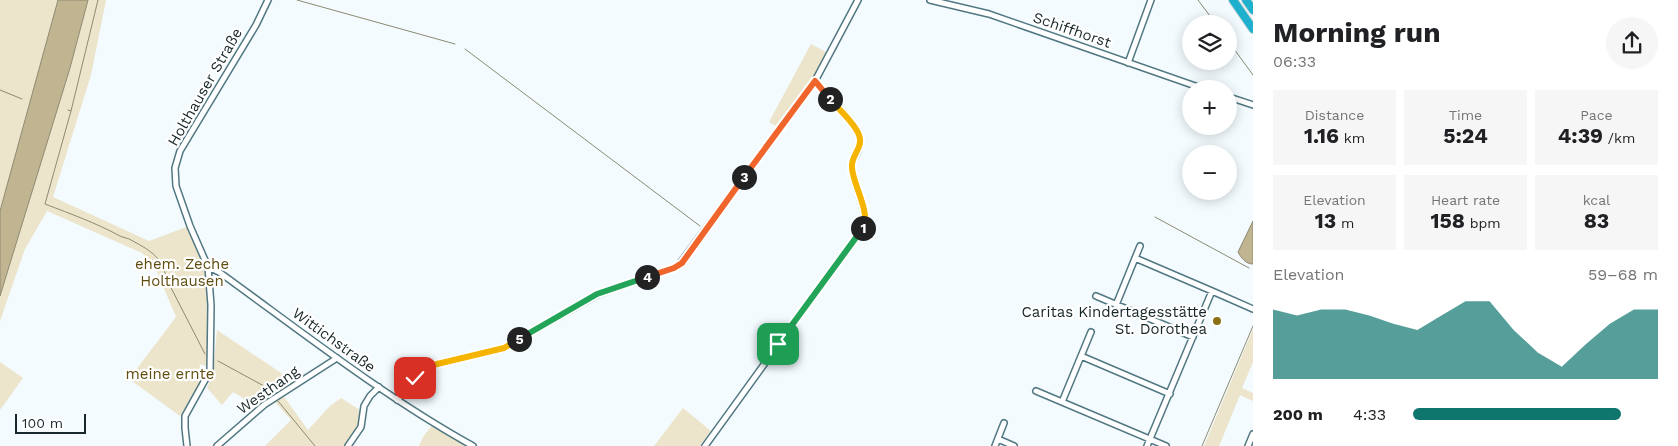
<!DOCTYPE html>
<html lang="en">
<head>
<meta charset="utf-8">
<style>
  :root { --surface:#fff; --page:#f6f6f6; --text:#202124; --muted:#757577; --accent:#0f766e }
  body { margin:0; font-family:"Work Sans",sans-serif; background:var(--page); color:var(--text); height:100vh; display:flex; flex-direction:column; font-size:19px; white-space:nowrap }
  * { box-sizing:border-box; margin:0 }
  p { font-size:16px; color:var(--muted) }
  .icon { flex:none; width:28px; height:28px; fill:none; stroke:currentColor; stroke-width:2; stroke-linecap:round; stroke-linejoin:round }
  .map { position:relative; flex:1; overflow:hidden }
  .sheet { display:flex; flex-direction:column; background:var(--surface); width:425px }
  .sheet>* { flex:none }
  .fabs { position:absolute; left:1182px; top:15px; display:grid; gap:10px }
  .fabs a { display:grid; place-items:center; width:55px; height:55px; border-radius:50%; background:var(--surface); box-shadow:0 2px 12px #0003; font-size:25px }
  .scale { position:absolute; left:15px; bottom:12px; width:71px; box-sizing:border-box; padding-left:5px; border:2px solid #17272b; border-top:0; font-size:14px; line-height:18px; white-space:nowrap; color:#17272b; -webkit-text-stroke:4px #fff; paint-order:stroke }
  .pin { position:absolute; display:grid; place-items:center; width:42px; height:42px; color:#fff; margin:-21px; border-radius:10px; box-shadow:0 2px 8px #0006 }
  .km { position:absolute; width:25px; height:25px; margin:-12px; border-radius:50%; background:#222; color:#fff; font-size:14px; line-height:25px; text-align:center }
  .round { display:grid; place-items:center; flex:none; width:52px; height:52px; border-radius:26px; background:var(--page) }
  .overview { display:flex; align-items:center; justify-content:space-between; height:85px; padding:0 20px }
  h1 { font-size:28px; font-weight:700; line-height:38px }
  .metrics { display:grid; grid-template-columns:repeat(3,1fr); gap:8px; height:85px; padding:5px 20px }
  .metrics div { display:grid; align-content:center; border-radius:0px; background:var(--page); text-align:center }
  .metrics b { font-size:21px; font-weight:700 }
  .metrics small { font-size:14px; font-weight:400 }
  .metrics p { font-size:14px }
  .chart { height:140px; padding:10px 20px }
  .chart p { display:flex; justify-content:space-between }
  .chart svg { width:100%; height:90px; margin-top:5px; fill:var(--accent); opacity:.7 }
  ul { padding:0 20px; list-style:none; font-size:16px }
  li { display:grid; grid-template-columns:80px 60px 1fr; align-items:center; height:38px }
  li i { height:12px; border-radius:6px; background:var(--accent) }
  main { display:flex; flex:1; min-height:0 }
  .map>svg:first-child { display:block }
  .green { fill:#ece4cb }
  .water { fill:#c0b491; stroke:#8d8a72 }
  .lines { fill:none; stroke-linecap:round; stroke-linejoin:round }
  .stream { stroke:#8d8a72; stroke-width:1 }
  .minor-casing { stroke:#517882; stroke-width:8 }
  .highway-casing { stroke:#d5d8d9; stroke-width:10 }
  .minor { stroke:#fff; stroke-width:5 }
  .highway { stroke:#1eb0cc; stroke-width:8 }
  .split-1-casing { stroke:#fff; stroke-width:10 }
  .split-2-casing { stroke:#fff; stroke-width:10 }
  .split-3-casing { stroke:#fff; stroke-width:10 }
  .split-4-casing { stroke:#fff; stroke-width:10 }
  .split-5-casing { stroke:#fff; stroke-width:10 }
  .split-6-casing { stroke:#fff; stroke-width:10 }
  .split-1 { stroke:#22a559; stroke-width:6 }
  .split-2 { stroke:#f5b400; stroke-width:6 }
  .split-3 { stroke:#f0652b; stroke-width:6 }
  .split-4 { stroke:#f0652b; stroke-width:6 }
  .split-5 { stroke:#22a559; stroke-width:6 }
  .split-6 { stroke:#f5b400; stroke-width:6 }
  .poi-dot { fill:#8b7114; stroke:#fff; stroke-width:2 }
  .labels { text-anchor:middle; stroke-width:4.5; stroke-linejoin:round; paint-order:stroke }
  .street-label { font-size:15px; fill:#17272b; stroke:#fff }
  .park-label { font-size:15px; fill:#5f4d10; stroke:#fff }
  .poi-label { font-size:15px; fill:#17272b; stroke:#fff; text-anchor:end }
</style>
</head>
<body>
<main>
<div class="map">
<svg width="1253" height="446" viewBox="0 0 1253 446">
  <rect width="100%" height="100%" fill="#f3fbfe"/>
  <!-- green -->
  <path class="green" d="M0,0H58L0,211Z
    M88,0H106L91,75L53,197L149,241L189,226L207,268L209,305V367L199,364L204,377L180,416L129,379L176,317L154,265L142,253L47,211L25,249L0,321V296L70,68Z
    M811,44L826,52L814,75L776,126L769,122Z
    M1253,329V362L1242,388L1253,393V401L1240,395L1219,446H1204Z
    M217,330L296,383L282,394L308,430L330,406L341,398L363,412V420L348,446H265L291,420L267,393L251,403L233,392L222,405L207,388L213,373Z
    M0,362L23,378L0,410Z
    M683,408L711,431L700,446H654Z
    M433,424L473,446H419L423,437Z"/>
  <!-- water -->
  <path class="water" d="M58,0H88L70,68L0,296V211Z
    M1253,221V264C1246,264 1241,258 1238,252Z"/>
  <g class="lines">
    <!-- stream -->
    <path class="stream" d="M297,0L455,44
      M1198,0L1216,24
      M1229,42L1253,75
      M465,49L700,226
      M0,90L22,99
      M68,110L71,111L98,0
      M71,111L45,204C71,214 96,223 120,236C124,238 128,238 131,240C147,249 163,256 166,278L205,354
      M1155,217L1249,268
      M218,361L275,392
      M278,401L315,446
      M1202,446L1253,326"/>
    <!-- minor casing -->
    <g class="minor-casing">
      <path id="minor" d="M930,0L989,14L1204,89
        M1128,63L1151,0
        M1229,97L1253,105
        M1135,258L1212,291
        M208,267L219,272C302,332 383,396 473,446
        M1096,296L1193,337
        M1116,305L1140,246
        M1081,356L1170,394
        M1036,391L1166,446
        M397,400L420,373L433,365L504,348L597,295L678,266L815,81L858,0
        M1062,402L1091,332
        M998,439L1014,446
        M187,446L185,428V416L210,371L211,305L208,267L190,226L176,186L175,168L180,151L256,25L268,0
        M217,446L264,405L337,358
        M348,446L361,427L364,406L370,396L379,387
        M705,446L865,225C866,205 854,188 852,169C851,159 860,153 860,143C861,127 826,94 815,81
        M995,446L1004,423
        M1147,446L1212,291L1253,309
        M1248,446L1253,434"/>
    </g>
    <!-- highway casing -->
    <g class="highway-casing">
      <path id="highway" d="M1233,0L1253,29
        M1246,0L1253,10"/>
    </g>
    <!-- minor -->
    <use href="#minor" class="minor"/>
    <!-- highway -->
    <use href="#highway" class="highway"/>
  </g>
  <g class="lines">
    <!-- split-1 casing -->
    <g class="split-1-casing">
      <path id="split-1" d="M778,344L863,228"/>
    </g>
    <!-- split-2 casing -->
    <g class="split-2-casing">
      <path id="split-2" d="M830,99C839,110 854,122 859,135C864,148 850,156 852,168C853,185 871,212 863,228"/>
    </g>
    <!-- split-3 casing -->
    <g class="split-3-casing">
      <path id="split-3" d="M744,177L815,81L830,99"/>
    </g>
    <!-- split-4 casing -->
    <g class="split-4-casing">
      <path id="split-4" d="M647,277L674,268L682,263L744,177"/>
    </g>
    <!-- split-5 casing -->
    <g class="split-5-casing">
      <path id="split-5" d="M519,339L597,294L647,277"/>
    </g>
    <!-- split-6 casing -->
    <g class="split-6-casing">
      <path id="split-6" d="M415,378L433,365L504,348L519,339"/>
    </g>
    <!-- split-1 -->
    <use href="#split-1" class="split-1"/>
    <!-- split-2 -->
    <use href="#split-2" class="split-2"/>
    <!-- split-3 -->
    <use href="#split-3" class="split-3"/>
    <!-- split-4 -->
    <use href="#split-4" class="split-4"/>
    <!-- split-5 -->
    <use href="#split-5" class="split-5"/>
    <!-- split-6 -->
    <use href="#split-6" class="split-6"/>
  </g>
  <!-- markers -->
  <circle class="poi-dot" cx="1217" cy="321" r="5"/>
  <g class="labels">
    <!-- street labels -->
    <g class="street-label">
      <text transform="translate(1072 30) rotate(19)" y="5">Schiffhorst</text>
      <text transform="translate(205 87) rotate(-60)" y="5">Holthauser Straße</text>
      <text transform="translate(334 340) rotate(36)" y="5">Wittichstraße</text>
      <text transform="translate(268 390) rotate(-35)" y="5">Westhang</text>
    </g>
    <!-- park labels -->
    <g class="park-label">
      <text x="182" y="269">ehem. Zeche<tspan x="182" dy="17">Holthausen</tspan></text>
      <text x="170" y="379">meine ernte</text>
    </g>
    <!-- poi labels -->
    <g class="poi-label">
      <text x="1207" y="317">Caritas Kindertagesstätte<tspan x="1207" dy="17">St. Dorothea</tspan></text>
    </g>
  </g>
</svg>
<div class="fabs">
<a><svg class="icon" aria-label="layers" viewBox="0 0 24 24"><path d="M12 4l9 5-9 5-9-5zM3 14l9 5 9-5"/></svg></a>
<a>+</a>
<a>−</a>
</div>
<div class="scale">100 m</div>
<div class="pin" style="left:778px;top:344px;background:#1e9e55"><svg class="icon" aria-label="arrive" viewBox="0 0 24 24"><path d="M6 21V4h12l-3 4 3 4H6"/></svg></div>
<div class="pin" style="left:415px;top:378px;background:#d93025"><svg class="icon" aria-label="check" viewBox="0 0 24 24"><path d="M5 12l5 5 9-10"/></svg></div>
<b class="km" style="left:863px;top:228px">1</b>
<b class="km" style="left:830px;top:99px">2</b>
<b class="km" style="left:744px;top:177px">3</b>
<b class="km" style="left:647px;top:277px">4</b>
<b class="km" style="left:519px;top:339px">5</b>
</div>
<section class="sheet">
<div class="overview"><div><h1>Morning run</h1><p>06:33</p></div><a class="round"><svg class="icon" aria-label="share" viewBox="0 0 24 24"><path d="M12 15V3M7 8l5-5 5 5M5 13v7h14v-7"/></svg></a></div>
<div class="metrics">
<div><p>Distance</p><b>1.16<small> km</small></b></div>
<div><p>Time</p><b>5:24</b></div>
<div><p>Pace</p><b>4:39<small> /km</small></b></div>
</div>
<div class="metrics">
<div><p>Elevation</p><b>13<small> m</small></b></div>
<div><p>Heart rate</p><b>158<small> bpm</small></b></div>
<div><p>kcal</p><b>83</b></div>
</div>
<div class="chart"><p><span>Elevation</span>59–68 m</p>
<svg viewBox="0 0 160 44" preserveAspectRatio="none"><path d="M0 44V10L10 13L20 10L30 10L40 13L50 17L60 20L70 13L80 6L90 6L100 20L110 31L120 38L130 27L140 17L150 10L160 10V44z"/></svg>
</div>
<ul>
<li><b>200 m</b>4:33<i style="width:85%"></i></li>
</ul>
</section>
</main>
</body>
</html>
